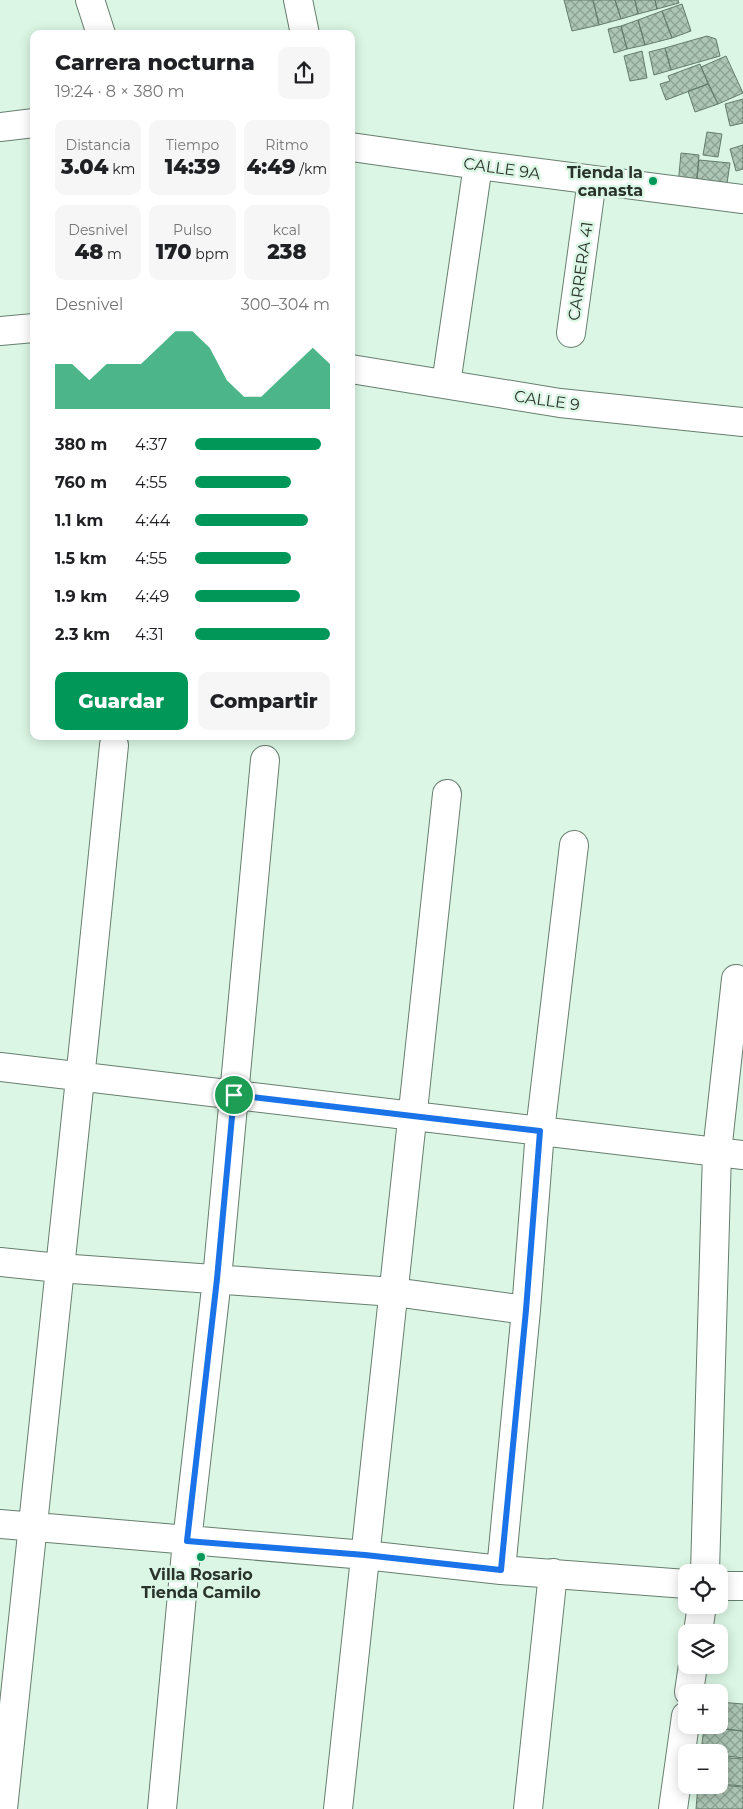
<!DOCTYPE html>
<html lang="es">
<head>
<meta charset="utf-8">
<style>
  :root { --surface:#fff; --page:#f6f6f6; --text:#202124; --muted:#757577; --accent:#019759 }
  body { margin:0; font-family:Montserrat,sans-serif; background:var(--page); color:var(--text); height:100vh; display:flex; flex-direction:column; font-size:19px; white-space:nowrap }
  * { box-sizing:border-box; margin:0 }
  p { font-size:16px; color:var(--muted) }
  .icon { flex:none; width:28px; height:28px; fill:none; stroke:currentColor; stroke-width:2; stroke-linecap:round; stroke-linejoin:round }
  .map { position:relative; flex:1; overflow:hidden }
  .panel { position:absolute; left:30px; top:30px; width:325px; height:710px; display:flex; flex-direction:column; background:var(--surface); border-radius:10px; box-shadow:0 2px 12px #0003 }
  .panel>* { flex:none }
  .buttons { position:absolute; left:678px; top:1564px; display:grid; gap:10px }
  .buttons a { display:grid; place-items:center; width:50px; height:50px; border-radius:10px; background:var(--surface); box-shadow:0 2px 12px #0003; font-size:25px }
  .pin { position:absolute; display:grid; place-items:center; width:42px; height:42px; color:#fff; margin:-21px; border:2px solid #fff; border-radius:50%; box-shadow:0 1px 5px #0007 }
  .round { display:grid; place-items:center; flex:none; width:52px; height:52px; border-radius:10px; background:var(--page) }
  .headline { display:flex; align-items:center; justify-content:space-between; height:85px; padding:0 25px }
  h1 { font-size:22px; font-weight:800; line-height:38px }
  .stats { display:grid; grid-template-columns:repeat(3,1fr); gap:8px; height:85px; padding:5px 25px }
  .stats div { display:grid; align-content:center; border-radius:10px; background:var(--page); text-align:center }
  .stats b { font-size:21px; font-weight:800 }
  .stats small { font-size:14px; font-weight:400 }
  .stats p { font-size:14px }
  .chart { height:140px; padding:10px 25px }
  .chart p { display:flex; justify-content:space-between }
  .chart svg { width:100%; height:90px; margin-top:5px; fill:var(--accent); opacity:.7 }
  .button { display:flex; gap:10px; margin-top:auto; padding:10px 25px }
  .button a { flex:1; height:58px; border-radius:10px; background:var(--accent); color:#fff; font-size:20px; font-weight:800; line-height:58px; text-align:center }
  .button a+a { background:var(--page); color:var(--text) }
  ul { padding:0 25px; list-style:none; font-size:16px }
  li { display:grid; grid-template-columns:80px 60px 1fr; align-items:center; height:38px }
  li i { height:12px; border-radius:6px; background:var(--accent) }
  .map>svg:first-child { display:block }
  .building { fill:url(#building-cross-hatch); stroke:#647c6c }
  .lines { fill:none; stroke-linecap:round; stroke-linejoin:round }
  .minor-casing { stroke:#677e6f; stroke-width:30 }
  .minor { stroke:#fff; stroke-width:28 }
  .route-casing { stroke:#fff; stroke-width:10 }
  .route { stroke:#1a73e8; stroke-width:6 }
  .poi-dot { fill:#019759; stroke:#dbf6e4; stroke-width:2 }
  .labels { text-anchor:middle; stroke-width:5; stroke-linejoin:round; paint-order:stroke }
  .street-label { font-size:16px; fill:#29332c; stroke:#dbf6e4 }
  .poi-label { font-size:16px; font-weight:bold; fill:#29332c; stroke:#dbf6e4; text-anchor:end }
</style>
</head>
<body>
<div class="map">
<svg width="743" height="1809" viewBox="0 0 743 1809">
  <defs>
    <pattern id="building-cross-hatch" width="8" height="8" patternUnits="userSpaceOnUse" patternTransform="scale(1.25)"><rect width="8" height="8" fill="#acc5b4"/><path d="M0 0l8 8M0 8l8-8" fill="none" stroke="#8ca193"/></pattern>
  </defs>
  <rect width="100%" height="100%" fill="#dbf6e4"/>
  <!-- building -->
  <path class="building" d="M564,0H593L599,25L572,31Z
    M593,0H615L621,19L599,25Z
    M615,0H635L638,14L621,19Z
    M635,0H655L657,9L638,14Z
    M655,0H678L679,3L657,9Z
    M682,4L691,31L672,38L662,11Z
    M662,11L672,38L645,45L638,20Z
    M638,20L645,45L627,49L621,26Z
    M621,26L627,49L614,53L608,29Z
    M707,36L716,39L720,56L671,70L665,48Z
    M665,48L671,70L654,75L649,52Z
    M642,51L647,78L630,81L624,56Z
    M726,56L743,93L718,104L701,67Z
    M700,64L708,84L666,100L660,84L670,81L668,76Z
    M708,84L718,104L695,112L688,91Z
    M743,99V123L730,126L725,104Z
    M707,132L722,134L718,157L703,155Z
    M743,145V169L736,171L730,149Z
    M681,153L699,155L696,187L678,185Z
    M699,160L730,163L726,190L696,187Z
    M719,1702L743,1704V1731L705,1727L706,1725H719Z
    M704,1727L743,1731V1758L719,1755V1752H701Z
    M719,1757L743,1759V1786L719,1784Z
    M698,1785H719L743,1787V1809H696Z"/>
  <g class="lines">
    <!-- minor casing -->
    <g class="minor-casing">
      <path id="minor" d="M90,0L101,34
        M298,0L305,34
        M0,127L34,123
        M351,147L478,165L743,199
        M0,331L34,328
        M571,333L592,180
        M351,369L560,403L743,422
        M446,384L478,165
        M0,1067L743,1155
        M0,1262L59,1268L394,1292L526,1310
        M0,1524L365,1555L501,1570L686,1584
        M501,1570L526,1310L540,1131L574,845
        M705,1572L717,1152L736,979
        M719,1586H743
        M698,1632L702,1605
        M689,1692L693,1665
        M3,1809C40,1455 79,1100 114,745
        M162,1809L187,1541L217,1279L265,760
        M338,1809L447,794
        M528,1809L553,1573
        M673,1809L686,1716"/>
    </g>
    <!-- minor -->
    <use href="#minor" class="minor"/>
  </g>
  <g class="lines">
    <!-- route casing -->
    <g class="route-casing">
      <path id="route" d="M234,1095L540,1131L526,1310L501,1570L365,1555L187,1541L217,1279Z"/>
    </g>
    <!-- route -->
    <use href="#route" class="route"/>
  </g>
  <!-- markers -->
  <g class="poi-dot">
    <circle cx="653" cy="181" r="5"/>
    <circle cx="201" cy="1557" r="5"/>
  </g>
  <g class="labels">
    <!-- street labels -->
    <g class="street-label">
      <text transform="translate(502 168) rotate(8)" y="6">CALLE 9A</text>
      <text transform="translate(580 271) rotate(-82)" y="6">CARRERA 41</text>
      <text transform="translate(547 400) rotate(8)" y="6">CALLE 9</text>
    </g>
    <!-- poi labels -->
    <g class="poi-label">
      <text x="643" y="178">Tienda la<tspan x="643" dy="18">canasta</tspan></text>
      <text x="201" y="1580" text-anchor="middle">Villa Rosario<tspan x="201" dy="18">Tienda Camilo</tspan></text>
    </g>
  </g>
</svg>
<div class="buttons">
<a><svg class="icon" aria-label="locate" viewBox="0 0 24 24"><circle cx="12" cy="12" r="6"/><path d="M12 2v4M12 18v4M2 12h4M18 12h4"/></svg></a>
<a><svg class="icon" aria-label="layers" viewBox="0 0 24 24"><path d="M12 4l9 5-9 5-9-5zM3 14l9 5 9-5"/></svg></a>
<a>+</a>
<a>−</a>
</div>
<div class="pin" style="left:234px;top:1095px;background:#1e9e55"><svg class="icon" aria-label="arrive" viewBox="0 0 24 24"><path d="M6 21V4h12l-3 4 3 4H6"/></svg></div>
<section class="panel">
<div class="headline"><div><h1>Carrera nocturna</h1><p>19:24 · 8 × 380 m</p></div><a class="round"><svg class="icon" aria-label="share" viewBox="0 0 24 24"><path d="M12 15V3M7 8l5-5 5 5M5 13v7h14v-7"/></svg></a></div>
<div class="stats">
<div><p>Distancia</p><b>3.04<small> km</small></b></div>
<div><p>Tiempo</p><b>14:39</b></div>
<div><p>Ritmo</p><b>4:49<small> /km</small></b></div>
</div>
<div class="stats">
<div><p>Desnivel</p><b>48<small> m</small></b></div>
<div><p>Pulso</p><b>170<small> bpm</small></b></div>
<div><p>kcal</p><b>238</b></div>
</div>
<div class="chart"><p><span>Desnivel</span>300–304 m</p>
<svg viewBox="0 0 160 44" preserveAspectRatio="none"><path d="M0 44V22L10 22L20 30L30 22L40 22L50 22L60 14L70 6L80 6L90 14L100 30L110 38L120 38L130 30L140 22L150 14L160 22V44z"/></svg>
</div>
<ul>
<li><b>380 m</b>4:37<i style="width:93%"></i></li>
<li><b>760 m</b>4:55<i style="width:71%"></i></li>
<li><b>1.1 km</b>4:44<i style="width:84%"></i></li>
<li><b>1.5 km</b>4:55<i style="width:71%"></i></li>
<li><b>1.9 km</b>4:49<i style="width:78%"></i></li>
<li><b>2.3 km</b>4:31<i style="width:100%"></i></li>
</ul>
<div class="button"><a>Guardar</a><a>Compartir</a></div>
</section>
</div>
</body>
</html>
